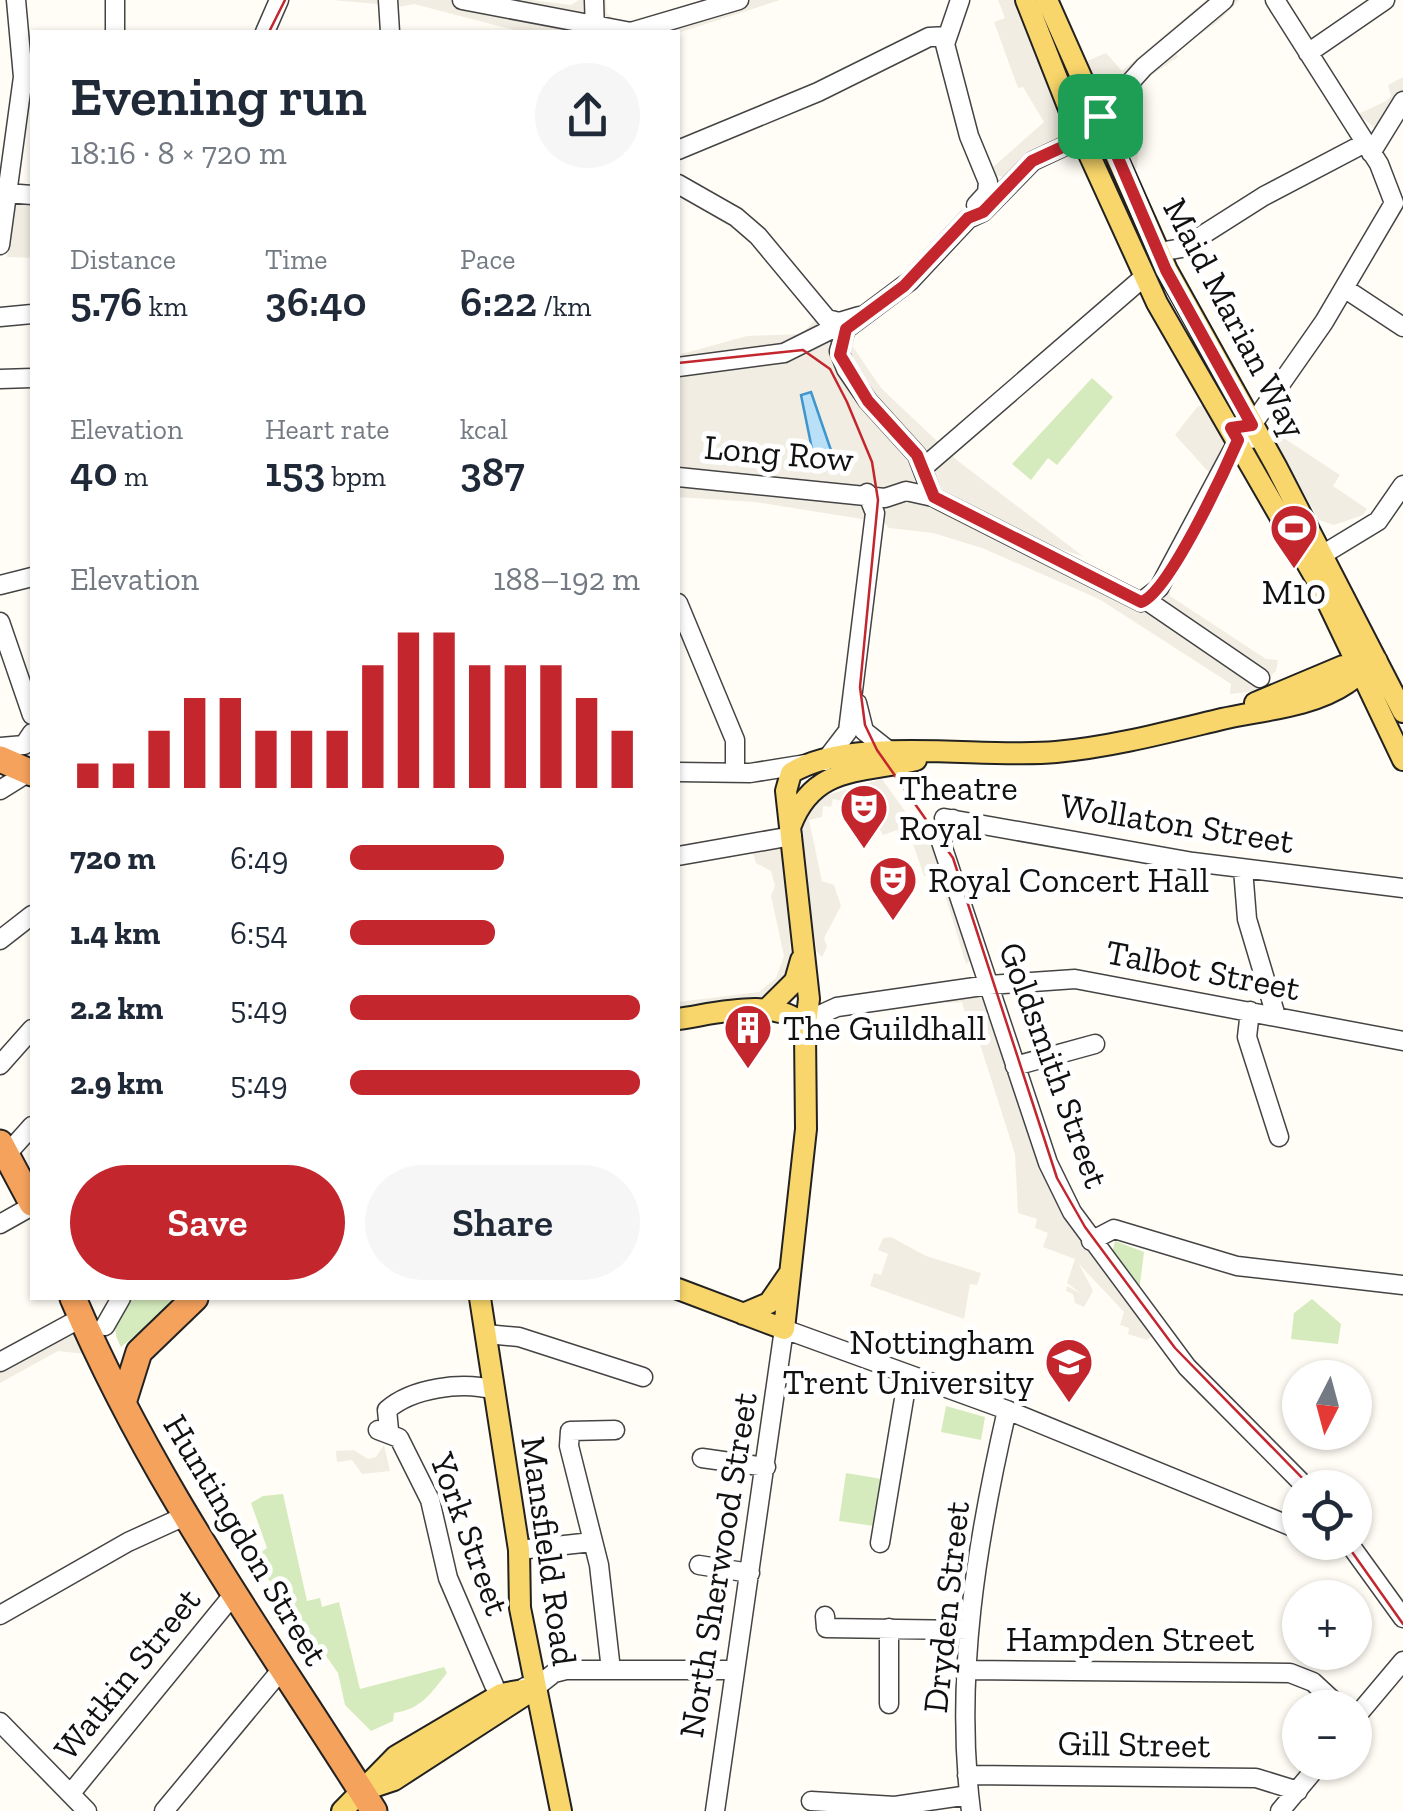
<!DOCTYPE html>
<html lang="en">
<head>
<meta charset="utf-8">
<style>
  :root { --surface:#fff; --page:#f6f6f7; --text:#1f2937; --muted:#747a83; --accent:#c4262e }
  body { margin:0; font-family:"Zilla Slab",serif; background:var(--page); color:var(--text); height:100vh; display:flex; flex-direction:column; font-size:38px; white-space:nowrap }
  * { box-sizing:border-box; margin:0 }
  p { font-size:32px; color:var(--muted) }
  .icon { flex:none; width:55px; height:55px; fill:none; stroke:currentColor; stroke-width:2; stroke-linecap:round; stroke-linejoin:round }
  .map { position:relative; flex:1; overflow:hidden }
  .sheet { position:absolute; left:30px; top:30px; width:650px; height:1270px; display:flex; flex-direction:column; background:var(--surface); border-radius:0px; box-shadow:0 2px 8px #0004 }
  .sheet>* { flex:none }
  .needle { width:65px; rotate:186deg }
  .controls { position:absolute; left:1282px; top:1360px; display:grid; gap:20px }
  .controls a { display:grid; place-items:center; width:90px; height:90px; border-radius:50%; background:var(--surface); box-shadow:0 2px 8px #0004; font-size:50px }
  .pin { position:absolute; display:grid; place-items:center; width:85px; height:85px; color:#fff; margin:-42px; border-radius:20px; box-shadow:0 5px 15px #0006 }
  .round { display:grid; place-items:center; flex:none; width:105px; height:105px; border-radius:52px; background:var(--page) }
  .summary { display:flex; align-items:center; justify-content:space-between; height:170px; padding:0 40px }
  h1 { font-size:55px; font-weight:600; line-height:75px }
  .stats { display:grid; grid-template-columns:repeat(3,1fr); gap:15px; height:170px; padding:10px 40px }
  .stats div { display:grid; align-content:center }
  .stats b { font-size:42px; font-weight:600 }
  .stats small { font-size:28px; font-weight:400 }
  .stats p { font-size:28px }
  .chart { height:280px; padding:20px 40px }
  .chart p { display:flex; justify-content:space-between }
  .chart svg { width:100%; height:180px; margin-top:10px; stroke:var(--accent); stroke-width:6 }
  .cta { display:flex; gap:20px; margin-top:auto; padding:20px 40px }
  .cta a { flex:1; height:115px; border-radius:60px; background:var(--accent); color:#fff; font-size:40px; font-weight:600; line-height:115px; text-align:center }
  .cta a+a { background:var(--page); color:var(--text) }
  ul { padding:0 40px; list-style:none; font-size:32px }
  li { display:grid; grid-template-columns:160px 120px 1fr; align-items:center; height:75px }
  li i { height:25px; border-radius:12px; background:var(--accent) }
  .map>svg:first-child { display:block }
  .green { fill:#d5ebbd }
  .plaza { fill:#f1ede2 }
  .water { fill:#b9e0f7; stroke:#3f96cf; stroke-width:2.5 }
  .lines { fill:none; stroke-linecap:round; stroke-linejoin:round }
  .minor-casing { stroke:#444; stroke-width:21 }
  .major-casing { stroke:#222; stroke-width:24 }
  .highway-casing { stroke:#222; stroke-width:29 }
  .minor { stroke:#fff; stroke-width:18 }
  .major { stroke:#f9d66b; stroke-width:20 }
  .highway { stroke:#f5a25d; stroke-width:25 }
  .tram { stroke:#c4262e; stroke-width:2.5 }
  .route-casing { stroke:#fff; stroke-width:20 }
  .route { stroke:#c4262e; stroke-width:12 }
  .labels { text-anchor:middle; stroke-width:10; stroke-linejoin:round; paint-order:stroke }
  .street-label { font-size:35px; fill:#111; stroke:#fff }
  .poi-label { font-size:35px; fill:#111; stroke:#fff; text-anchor:start }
</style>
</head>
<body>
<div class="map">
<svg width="1403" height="1811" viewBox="0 0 1403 1811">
  <rect width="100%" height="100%" fill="#fffdf5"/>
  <!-- green -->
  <path class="green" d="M1092,378L1113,397L1057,465L1048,458L1031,480L1012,464Z
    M1115,1241L1144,1252L1139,1292L1113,1250Z
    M134,1298H180L121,1347C109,1326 117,1312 134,1298Z
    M1312,1299L1341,1324L1338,1344L1291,1339L1294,1313Z
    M946,1406L985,1417L981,1440L941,1432Z
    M846,1473L882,1479L874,1526L839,1521Z
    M283,1494L307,1601L320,1598L322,1607L339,1602L360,1689L444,1667L447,1673C431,1693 422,1709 394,1713L393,1721L371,1731L345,1705L338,1673L284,1596L250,1560L267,1548L251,1503L263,1496Z"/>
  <!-- plaza -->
  <path class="plaza" d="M332,0H531L571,5L579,0H606L607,14L620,23L709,0H780L678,33L522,32L414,4L398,7L395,26L377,4Z
    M998,0H1019L1072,134L1010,178L994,175L991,169L1044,122L1023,87L1018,88L994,22L1005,18Z
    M1206,0H1239L1219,21L1175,52L1178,57L1143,81L1137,167L1132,173L1107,119L1116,112L1105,99L1087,61L1106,53L1122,71Z
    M1403,77V117L1380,157L1377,130L1358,114L1386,101L1391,96L1388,85Z
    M12,198L32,199V258L7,257Z
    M817,318L836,340L924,487L898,488L868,520L755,502L678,497V355L747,336L801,334Z
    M848,337L854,340L853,347L881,388L958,461L1084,557L1035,540L938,492L860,380L845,346Z
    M1198,406H1207L1226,438V453L1214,478L1175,435Z
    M1267,427L1340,475L1333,486L1367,509L1363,515L1334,525L1319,520Z
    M906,496L949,512L950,517L1022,554L1028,551L1132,607L1148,606L1170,591V596L1266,659L1278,660L1276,671L1255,691L1230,694L1231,684L1099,599L982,548L933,533L889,528L882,520L885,511Z
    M882,779L922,835L933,843L973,959L966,964L942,885H936L931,874L924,876L912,841L901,844L897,830L883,835L872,817L858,812L859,804L833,799L831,807L823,806L822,817L809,820L822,881L834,885L841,906L824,938L827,947L822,957L817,952L800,842L808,806L817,798Z
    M781,828L792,970L775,992L760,999L678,1010V1002L759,992L776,978L784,956L771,896L775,886L771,871L756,863L753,853L678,866V845Z
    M985,994L1053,1194L1064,1216L1153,1335L1147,1340L1128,1334L1129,1328L1120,1325L1124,1312L1079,1264L1093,1291L1084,1307L1075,1303L1073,1294L1066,1291L1067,1286L1083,1295L1067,1283L1075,1259L1043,1247L1048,1233L1035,1228L1037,1219L1018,1213L1015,1154L977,1035L970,1031L962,1002L946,1003L944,996Z
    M891,1237L926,1256L981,1273L977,1285L970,1284L964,1319L870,1286L874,1273L881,1275L888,1254L878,1250L883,1238Z
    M75,1330L86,1354L58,1351L0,1383V1369Z
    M384,1445L390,1471L362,1474L352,1460L337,1462L336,1451L354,1450L368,1459L376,1457Z"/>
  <!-- water -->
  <path class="water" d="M811,392L835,462L813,454L801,395Z"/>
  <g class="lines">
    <!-- minor casing -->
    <g class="minor-casing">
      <path id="minor" d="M388,0L390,32
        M462,0L631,32L739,0
        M594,0L595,32
        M960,0L945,44L969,136L988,182L987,193L976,205
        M115,32V0
        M265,32L279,0
        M1308,53L1385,0
        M1100,116L1144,67L1224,0
        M678,150L818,92L929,37L947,36
        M1371,153L1403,101
        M678,184L736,217L758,236L827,319L839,322L859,316
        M7,193L32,195
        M0,245L23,77L16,0
        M1159,252L1182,248L1264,196L1365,143
        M1344,288L1403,327
        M0,317L32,314
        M678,367L784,353L844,323
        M0,379L32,378
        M1244,426L1252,425L1324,322L1394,203L1379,164L1275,0
        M924,467L1145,276
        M678,477L885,498L906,491L933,497L1141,602L1159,588L1238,440L1259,438
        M933,497L917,455L868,401L846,369L839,351L846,329L910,281L968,219L983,212L1033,161L1082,138
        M1322,555L1378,521L1403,485
        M0,585L32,577
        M1146,600L1260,678
        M678,603L735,740V773
        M0,622L32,715
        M857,703L864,731L888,750
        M0,747L24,745L32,733
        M825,761L848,731L875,513L867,493
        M678,772L750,773L806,764
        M0,790L32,770
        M944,818L1193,862L1403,888
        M953,819L941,842L1048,1163L1072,1212L1187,1367L1307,1488
        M678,856L792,836
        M1243,869L1247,919L1276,1016
        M0,940L32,915
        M1250,1011L1247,1037L1279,1137
        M805,1032L815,1017L837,1007L989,985L1075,979L1403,1041
        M0,1065L32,1029
        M1015,1066L1095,1044
        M7,1154L32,1126
        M0,1224L32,1206
        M1091,1241L1114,1229L1237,1266L1403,1285
        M105,1326L121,1298
        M486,1334L519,1337L643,1377
        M0,1362L81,1318
        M378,1430L399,1438L430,1500L448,1578L494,1685
        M389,1430L387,1410C412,1388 462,1381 494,1390
        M702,1458L766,1467
        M1348,1542L1403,1618
        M880,1543L908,1375
        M519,1550L592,1542
        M699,1565L750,1573
        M0,1615L128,1542L185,1516
        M825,1616L826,1628L969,1630
        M889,1628V1704
        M611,1670L599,1565L569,1446L570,1431L615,1430
        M967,1670L1290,1673L1313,1682L1341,1708
        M525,1687L535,1688L554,1673L566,1670H734
        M1355,1718L1403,1661
        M0,1722L87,1811
        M967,1775L1256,1778L1298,1791
        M71,1793L233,1595
        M811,1801L895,1806L969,1795
        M164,1811L282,1669
        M715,1811L784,1329L1007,1410L1300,1530
        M971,1811C954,1677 977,1540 1007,1410
        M1280,1811L1321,1762"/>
    </g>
    <!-- major casing -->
    <g class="major-casing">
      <path id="major" d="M1026,0L1073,119L1157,303L1319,584L1403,760
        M1047,0L1167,270L1276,466L1403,712
        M1255,703L1343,666L1360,669
        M791,825C814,765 861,773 916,760
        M766,1010L795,981L801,960
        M678,1019C715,1014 776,996 805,1026
        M678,1289L784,1329L806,1129L805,1033L809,999L786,791L791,773C849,735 984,759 1056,752C1112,747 1168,732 1222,719C1262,710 1312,707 1347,683C1358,676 1364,667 1377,661
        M480,1298L519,1550L520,1608L561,1811
        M743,1314L769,1303L789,1274
        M361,1791L394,1780L525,1695
        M342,1811L396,1756L501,1694L535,1688"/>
    </g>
    <!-- highway casing -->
    <g class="highway-casing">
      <path id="highway" d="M0,759L32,773
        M0,1143L32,1203
        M73,1298C151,1482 268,1642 374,1811
        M123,1403L139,1352L195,1298"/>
    </g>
    <!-- minor -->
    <use href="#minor" class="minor"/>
    <!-- major -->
    <use href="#major" class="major"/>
    <!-- highway -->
    <use href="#highway" class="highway"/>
    <!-- tram -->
    <path class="tram" d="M269,32L285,0
      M678,363L803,350L830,369L847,402L872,462L878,500L860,687L865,725L877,750L953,858L1057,1178L1085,1227L1175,1348L1312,1488
      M1345,1542L1403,1624"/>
  </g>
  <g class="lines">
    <!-- route casing -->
    <g class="route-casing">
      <path id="route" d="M1100,116L1166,270L1252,425L1231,428L1238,440C1225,470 1168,594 1141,602L934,497L917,455L868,401L840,355L846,329L904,286L968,218L983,212L1032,161L1082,138Z"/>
    </g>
    <!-- route -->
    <use href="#route" class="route"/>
  </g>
  <!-- icons -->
  <defs>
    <g id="stadium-pin" transform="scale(2.5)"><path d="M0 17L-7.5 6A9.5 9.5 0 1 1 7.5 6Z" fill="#c4262e" stroke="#fff"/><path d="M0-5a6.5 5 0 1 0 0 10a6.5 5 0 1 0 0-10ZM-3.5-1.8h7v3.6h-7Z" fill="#fff"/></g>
    <g id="theatre-pin" transform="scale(2.5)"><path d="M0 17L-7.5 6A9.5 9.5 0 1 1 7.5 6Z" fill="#c4262e" stroke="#fff"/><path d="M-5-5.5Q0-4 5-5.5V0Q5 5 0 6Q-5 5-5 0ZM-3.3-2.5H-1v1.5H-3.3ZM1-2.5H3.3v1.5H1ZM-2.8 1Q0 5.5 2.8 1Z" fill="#fff"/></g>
    <g id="building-pin" transform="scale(2.5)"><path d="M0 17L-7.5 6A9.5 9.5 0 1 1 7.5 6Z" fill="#c4262e" stroke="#fff"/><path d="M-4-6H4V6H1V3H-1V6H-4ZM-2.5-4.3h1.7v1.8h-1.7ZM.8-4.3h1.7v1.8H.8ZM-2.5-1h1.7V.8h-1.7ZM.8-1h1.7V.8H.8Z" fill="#fff"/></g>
    <g id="university-pin" transform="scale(2.5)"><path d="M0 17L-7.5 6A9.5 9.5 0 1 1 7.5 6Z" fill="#c4262e" stroke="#fff"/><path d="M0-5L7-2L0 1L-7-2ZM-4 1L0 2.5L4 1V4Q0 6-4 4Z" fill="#fff"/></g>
  </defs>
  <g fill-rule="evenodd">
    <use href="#stadium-pin" x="1294" y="528"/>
    <use href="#theatre-pin" x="864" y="808"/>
    <use href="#theatre-pin" x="893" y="880"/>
    <use href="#building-pin" x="748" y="1028"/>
    <use href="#university-pin" x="1069" y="1362"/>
  </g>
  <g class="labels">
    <!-- street labels -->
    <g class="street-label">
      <text transform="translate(1235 318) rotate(62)" y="12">Maid Marian Way</text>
      <text transform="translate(779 453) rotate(5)" y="12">Long Row</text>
      <text transform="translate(1177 823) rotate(9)" y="12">Wollaton Street</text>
      <text transform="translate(1203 970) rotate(11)" y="12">Talbot Street</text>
      <text transform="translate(1054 1065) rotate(70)" y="12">Goldsmith Street</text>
      <text transform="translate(470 1534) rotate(70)" y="12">York Street</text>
      <text transform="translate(246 1540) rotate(59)" y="12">Huntingdon Street</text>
      <text transform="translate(549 1551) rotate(82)" y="12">Mansfield Road</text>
      <text transform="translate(718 1565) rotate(-81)" y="12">North Sherwood Street</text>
      <text transform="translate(946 1607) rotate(-84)" y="12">Dryden Street</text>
      <text x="1130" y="1651">Hampden Street</text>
      <text transform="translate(127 1674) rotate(-51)" y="12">Watkin Street</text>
      <text transform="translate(1134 1744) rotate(1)" y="12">Gill Street</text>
    </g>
    <!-- poi labels -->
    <g class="poi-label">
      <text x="1294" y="604" text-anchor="middle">M10</text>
      <text x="899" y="800">Theatre<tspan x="899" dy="40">Royal</tspan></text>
      <text x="928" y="892">Royal Concert Hall</text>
      <text x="783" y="1040">The Guildhall</text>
      <text x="1034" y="1354" text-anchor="end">Nottingham<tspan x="1034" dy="40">Trent University</tspan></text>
    </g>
  </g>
</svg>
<div class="controls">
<a><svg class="needle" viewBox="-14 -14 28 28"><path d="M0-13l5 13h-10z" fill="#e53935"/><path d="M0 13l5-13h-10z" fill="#747a83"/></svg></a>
<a><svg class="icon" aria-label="locate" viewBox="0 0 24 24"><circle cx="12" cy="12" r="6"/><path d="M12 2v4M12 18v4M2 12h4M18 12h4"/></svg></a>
<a>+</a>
<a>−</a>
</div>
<div class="pin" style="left:1100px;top:116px;background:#1e9e55"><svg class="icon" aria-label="arrive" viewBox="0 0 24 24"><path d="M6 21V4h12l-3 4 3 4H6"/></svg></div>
<section class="sheet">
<div class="summary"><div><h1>Evening run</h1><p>18:16 · 8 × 720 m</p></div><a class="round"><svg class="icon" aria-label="share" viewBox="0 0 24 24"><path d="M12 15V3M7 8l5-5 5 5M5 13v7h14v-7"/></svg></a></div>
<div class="stats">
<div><p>Distance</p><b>5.76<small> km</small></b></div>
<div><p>Time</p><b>36:40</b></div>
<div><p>Pace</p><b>6:22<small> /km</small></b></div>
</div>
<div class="stats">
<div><p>Elevation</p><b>40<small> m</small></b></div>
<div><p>Heart rate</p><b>153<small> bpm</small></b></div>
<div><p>kcal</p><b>387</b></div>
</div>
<div class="chart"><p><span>Elevation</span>188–192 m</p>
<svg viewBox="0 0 160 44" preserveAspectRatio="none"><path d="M5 44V38M15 44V38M25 44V30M35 44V22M45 44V22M55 44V30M65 44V30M75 44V30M85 44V14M95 44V6M105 44V6M115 44V14M125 44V14M135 44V14M145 44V22M155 44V30"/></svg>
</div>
<ul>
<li><b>720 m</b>6:49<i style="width:53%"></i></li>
<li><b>1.4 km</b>6:54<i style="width:50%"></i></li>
<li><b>2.2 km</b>5:49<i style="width:100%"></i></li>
<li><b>2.9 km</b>5:49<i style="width:100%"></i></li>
</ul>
<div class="cta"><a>Save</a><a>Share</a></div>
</section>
</div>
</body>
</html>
